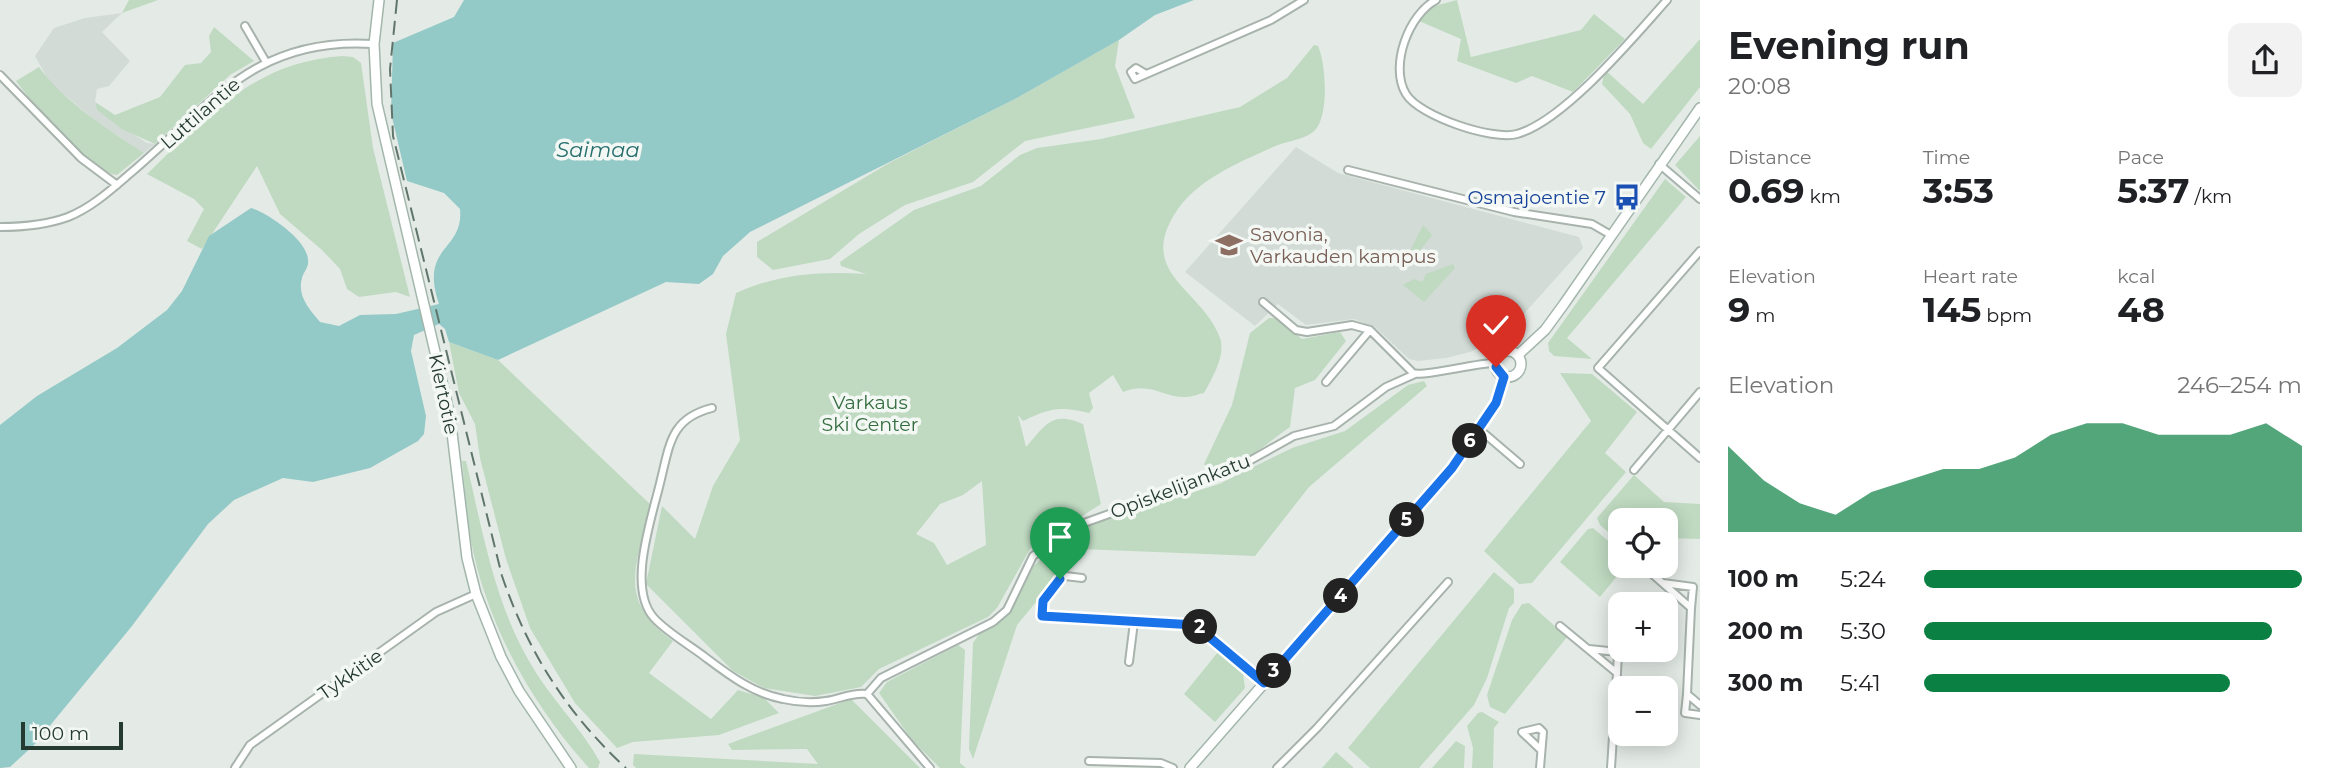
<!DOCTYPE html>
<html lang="en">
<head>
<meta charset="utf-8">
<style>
  :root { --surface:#fff; --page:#f2f2f2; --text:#202124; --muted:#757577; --accent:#0b8043 }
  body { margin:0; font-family:Montserrat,sans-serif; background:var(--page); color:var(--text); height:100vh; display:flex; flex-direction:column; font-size:26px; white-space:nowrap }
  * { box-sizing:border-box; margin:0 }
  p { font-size:23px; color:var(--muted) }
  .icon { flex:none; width:38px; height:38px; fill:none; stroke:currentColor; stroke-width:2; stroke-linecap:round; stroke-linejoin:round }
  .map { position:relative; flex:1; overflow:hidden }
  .sheet { display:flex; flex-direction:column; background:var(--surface); width:630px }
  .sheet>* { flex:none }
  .buttons { position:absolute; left:1608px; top:508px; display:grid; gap:14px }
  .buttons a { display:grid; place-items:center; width:70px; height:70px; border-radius:14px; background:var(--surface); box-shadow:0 4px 18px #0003; font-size:35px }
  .scale { position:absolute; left:21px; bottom:18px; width:102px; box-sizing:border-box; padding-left:7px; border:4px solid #253b31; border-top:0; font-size:19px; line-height:24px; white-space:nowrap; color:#253b31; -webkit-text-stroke:5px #f4f8f5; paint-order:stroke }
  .pin { position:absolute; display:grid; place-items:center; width:60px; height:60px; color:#fff; margin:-72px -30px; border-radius:50% 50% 50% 0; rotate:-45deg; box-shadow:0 0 7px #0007 }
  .pin .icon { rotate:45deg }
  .km { position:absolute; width:35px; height:35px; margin:-18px; border-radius:50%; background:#222; color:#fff; font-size:19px; line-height:35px; text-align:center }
  .round { display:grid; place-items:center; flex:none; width:74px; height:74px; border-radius:14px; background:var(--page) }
  .headline { display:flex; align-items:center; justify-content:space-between; height:119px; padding:0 28px }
  h1 { font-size:38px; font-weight:700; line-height:52px }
  .stats { display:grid; grid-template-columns:repeat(3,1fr); gap:10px; height:119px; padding:7px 28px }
  .stats div { display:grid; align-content:center }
  .stats b { font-size:35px; font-weight:700 }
  .stats small { font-size:19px; font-weight:400 }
  .stats p { font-size:19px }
  .chart { height:196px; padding:14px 28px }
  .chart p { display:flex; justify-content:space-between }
  .chart svg { width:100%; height:126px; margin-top:7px; fill:var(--accent); opacity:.7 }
  ul { padding:0 28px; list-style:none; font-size:23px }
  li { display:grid; grid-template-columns:112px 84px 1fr; align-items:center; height:52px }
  li i { height:18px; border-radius:9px; background:var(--accent) }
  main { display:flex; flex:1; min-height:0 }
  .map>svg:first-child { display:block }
  .built { fill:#d2dbd5 }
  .green { fill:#bfdac1; fill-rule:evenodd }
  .water { fill:#93c9c7 }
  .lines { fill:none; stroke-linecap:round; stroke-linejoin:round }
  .street-casing { stroke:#a7b3ac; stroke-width:10 }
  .secondary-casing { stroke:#a3b6ac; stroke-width:12 }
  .street { stroke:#fff; stroke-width:6 }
  .secondary { stroke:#fff; stroke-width:9 }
  .rail { stroke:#60766c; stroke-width:2; stroke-dasharray:14 7; stroke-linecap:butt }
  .route-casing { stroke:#fff; stroke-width:14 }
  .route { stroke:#1a73e8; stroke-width:9 }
  .labels { text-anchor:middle; stroke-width:7; stroke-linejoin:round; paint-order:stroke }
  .street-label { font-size:19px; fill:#253b31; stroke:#f4f8f5 }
  .transit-label { font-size:19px; fill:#164399; stroke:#f4f8f5; text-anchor:end }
  .education-label { font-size:19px; fill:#785e54; stroke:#f4f8f5; text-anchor:start }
  .park-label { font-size:19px; fill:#346d3f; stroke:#f4f8f5 }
  .water-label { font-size:21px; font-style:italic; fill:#276f6d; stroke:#f4f8f5 }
</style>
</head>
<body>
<main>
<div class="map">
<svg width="1700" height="768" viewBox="0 0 1700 768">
  <rect width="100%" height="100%" fill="#e4ebe6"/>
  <!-- built -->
  <path class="built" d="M122,13L102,32L130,61L109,86L97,89L95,102L97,110L147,143L155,144L144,153L97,122L50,83L35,56L54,28L85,18Z
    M1296,147L1338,173L1579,237L1583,248L1505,335L1470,352L1446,358L1418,361L1409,359L1375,327L1354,319L1306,325L1278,304L1255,326L1185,272Z"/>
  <!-- green -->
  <path class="green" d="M129,0H158L122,13Z
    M1457,0L1471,57L1581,30L1594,14L1625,39L1573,92L1532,76L1516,83L1457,61L1461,39L1419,21L1431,7Z
    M214,27L254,61L230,75L155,144L122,129L97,110L95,102L115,115L160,97L185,65L201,63L211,52L209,36Z
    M1700,39V87L1651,149L1643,143L1630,114L1602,84L1605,70L1643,104Z
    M1119,40L1115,66L1135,118L1025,141L973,182L905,205L859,234L830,259L773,270L757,257V242L889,163L1015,99Z
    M1314,45L1318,46C1326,63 1330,119 1313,132C1303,140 1286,141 1273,147C1238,163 1195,180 1174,215C1138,275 1203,290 1220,338C1226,356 1212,378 1204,393C1198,394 1192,397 1186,397C1163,398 1151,381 1123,392L1113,375L1089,393L1093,408L1089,413C1058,406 1051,408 1023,421L1018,415L1026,447C1045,426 1051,410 1083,424L1101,504L1030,549L997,608L988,617L879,669L861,687L815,696L764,688L733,671L646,584L662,506L695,539L713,486L740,440L726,334L736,293C778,274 820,271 866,274L841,266L840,262L914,210L981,186L1020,155L1037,148L1101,139L1240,107L1287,78ZM982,481L986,545L947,565L934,543L916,534L940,504L963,495Z
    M342,56L353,57L361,63L373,148L410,297L396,292L359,297L347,289L340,269L322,250L280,214L257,166L202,249L187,241L204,209L194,199L147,174C207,117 254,62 342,56Z
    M39,67C63,101 109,130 144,153L117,175C88,172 33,104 16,81Z
    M1700,136V191L1675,165Z
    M1665,179L1686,197L1567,338L1592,359L1554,356L1549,351L1548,343Z
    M1423,225L1432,235L1418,253H1409Z
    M1453,264L1455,268L1424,302L1403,285L1414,279L1422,282L1426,274Z
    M1269,318H1277L1302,339L1340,332L1346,341L1315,380L1295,388L1290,427C1268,442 1235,473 1208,470L1204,464L1232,405L1250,333Z
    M449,342L498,360L651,505C637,565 615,599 673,641L649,673L711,719L738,690L764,698L779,713L719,735L633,742L617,748L575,703L530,628L506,559L480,458L475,424L459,393Z
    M1560,373L1592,374L1637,412L1605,453L1626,472L1532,583L1519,584L1484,551L1591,421Z
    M1424,381L1427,386L1309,487L1255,556L1080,549L1017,625L973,759L969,749L973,643L979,634L1009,614L1031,568L1077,529L1219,484L1292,448L1345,431L1408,385Z
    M462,461H466C482,528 494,601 529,661C549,697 580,726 600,762L598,768H589C532,705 487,625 471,541C466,515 465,488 462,461Z
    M1634,475L1664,502L1700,504V539L1666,538V520H1620V542L1600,525L1597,518Z
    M1593,528L1620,551V565H1626L1600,597L1560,562L1588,529Z
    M1494,572L1514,589V603L1509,608L1487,678L1474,705L1419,768H1370L1348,748Z
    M1529,603L1567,637L1505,714L1490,707L1487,695L1512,620L1522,604Z
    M958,645L965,650L960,763L966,768H940L912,740L879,693L887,682Z
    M1218,652L1243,673L1245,688L1215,722L1184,694Z
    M851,699L920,768H636L633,765L634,754L818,764L807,749L732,750L728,744Z
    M1482,712L1499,722L1494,728L1493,768H1472L1473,748L1467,726L1478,713Z
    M1456,741L1465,746L1464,768H1432Z
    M1336,752L1353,767V768H1322Z"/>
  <!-- water -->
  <path class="water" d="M464,0H1194L1155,15L1119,40L1015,99L750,232L723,256L713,274L699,284L666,282L498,360L449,342L445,329L439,324L414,335L411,351L426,416L424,434L418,441L370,468L313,482L283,478L234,500L208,524L132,626L34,745L10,767L0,768V425L37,396L117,348L167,310L182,291L209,236L251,208C268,213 311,242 308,263C308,268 303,273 302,278C297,296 309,309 320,322L339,326L360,315L396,314L439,304C419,245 464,252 460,209L444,193L407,181L391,113L393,43L454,17Z"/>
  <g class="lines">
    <!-- street casing -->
    <g class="street-casing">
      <path id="street" d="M1436,0C1409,14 1389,66 1406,94C1419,116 1493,141 1517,134C1564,121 1634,37 1667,0
        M245,26L266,62
        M1146,74L1136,68L1131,72L1135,79L1271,20L1304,0
        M0,75L81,158L117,185
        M1659,164L1700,199
        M1348,170L1514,212L1592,224L1611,235
        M0,227C23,227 46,225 68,217C93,207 113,188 133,171C213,102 257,36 374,44
        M1700,251L1598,368L1700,458
        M1263,302L1296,330L1307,332L1352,325L1370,330L1413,373C1424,377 1475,363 1495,363
        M1326,382L1370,330
        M712,408C672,418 670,442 661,479C653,515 626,587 654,618C668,633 688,644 705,657C729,675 752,693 783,699C796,702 813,703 826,701C840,699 852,692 867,694L930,768
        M1479,429L1520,464
        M1634,470L1700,392
        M1642,565L1691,608L1687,694L1700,705
        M1082,578L1065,576C1053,585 1041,601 1042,616L1195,625L1264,683
        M1663,583L1693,587L1691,608
        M1560,626L1617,673L1611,768
        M1589,649L1618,652L1617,673
        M1129,662L1134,622
        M867,694L881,678L993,622L1007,610L1033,556L1073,527L1209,478L1251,460L1294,436L1334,426L1386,387L1415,374
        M1687,694L1685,713L1700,715
        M1089,761L1161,763L1173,768
        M235,768L250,745L264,735L436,612L476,594
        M1277,768L1317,728L1448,582
        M1540,768L1543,732L1539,728L1522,732L1541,750"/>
    </g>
    <!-- secondary casing -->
    <g class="secondary-casing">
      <path id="secondary" d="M379,0L374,44L377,104L450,416L467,558L476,594L501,657L519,691L571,768
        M1495 364a13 13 0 1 1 26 0a13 13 0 1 1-26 0Z
        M1518,355L1545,330L1564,304L1700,108
        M1190,768L1452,468L1496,403L1504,377"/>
    </g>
    <!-- street -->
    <use href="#street" class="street"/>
    <!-- secondary -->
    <use href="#secondary" class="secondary"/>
    <!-- rail -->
    <path class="rail" d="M397,0L390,69L393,136L502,576C528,652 567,714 626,768"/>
  </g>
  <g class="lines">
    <!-- route casing -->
    <g class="route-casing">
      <path id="route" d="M1060,579L1043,601L1042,616L1195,625L1264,683L1452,468L1496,403L1504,377L1496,367"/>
    </g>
    <!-- route -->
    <use href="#route" class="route"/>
  </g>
  <!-- icons -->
  <defs>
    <g id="bus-bare" transform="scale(2.1)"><path d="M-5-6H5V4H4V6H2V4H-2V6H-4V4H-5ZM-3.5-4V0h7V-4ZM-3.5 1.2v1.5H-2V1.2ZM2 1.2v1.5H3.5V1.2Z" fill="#1a4fb4" stroke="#f4f8f5" stroke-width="2.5" paint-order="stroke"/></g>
    <g id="university-bare" transform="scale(2.1)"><path d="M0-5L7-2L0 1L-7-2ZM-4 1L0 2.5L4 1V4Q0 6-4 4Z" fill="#8d6e63" stroke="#f4f8f5" stroke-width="2.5" paint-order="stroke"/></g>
  </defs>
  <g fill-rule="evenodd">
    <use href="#bus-bare" x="1627" y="197"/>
    <use href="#university-bare" x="1229" y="245"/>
  </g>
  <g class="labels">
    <!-- street labels -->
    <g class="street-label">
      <text transform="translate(200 113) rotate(-41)" y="7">Luttilantie</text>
      <text transform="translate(444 394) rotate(78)" y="7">Kiertotie</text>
      <text transform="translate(1180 486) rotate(-21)" y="7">Opiskelijankatu</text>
      <text transform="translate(350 674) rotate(-35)" y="7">Tykkitie</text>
    </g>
    <!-- transit labels -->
    <g class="transit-label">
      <text x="1606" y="204">Osmajoentie 7</text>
    </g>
    <!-- education labels -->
    <g class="education-label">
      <text x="1250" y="241">Savonia,<tspan x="1250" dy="22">Varkauden kampus</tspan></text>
    </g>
    <!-- park labels -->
    <g class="park-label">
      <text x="870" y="409">Varkaus<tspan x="870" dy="22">Ski Center</tspan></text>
    </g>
    <!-- water labels -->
    <g class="water-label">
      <text x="598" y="157">Saimaa</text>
    </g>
  </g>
</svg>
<div class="buttons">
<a><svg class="icon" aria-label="locate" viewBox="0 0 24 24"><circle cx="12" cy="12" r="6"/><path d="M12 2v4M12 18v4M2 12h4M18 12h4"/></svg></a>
<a>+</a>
<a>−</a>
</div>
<div class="scale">100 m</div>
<div class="pin" style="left:1060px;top:579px;background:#1e9e55"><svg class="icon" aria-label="arrive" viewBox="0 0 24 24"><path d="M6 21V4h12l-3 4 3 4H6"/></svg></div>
<div class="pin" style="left:1496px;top:367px;background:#d93025"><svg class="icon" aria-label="check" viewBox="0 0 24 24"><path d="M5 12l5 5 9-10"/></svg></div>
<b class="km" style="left:1200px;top:627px">2</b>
<b class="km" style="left:1274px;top:671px">3</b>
<b class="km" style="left:1341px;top:596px">4</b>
<b class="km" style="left:1407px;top:520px">5</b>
<b class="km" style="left:1470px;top:441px">6</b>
</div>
<section class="sheet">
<div class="headline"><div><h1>Evening run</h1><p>20:08</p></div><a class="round"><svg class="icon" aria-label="share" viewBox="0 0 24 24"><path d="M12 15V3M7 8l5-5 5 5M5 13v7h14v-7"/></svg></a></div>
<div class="stats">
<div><p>Distance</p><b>0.69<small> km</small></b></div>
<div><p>Time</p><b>3:53</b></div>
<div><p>Pace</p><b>5:37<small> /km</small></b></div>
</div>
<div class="stats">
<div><p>Elevation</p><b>9<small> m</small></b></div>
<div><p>Heart rate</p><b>145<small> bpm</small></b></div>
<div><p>kcal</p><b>48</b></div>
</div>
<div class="chart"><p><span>Elevation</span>246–254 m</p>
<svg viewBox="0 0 160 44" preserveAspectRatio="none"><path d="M0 44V14L10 26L20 34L30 38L40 30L50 26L60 22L70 22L80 18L90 10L100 6L110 6L120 10L130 10L140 10L150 6L160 14V44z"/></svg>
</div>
<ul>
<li><b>100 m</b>5:24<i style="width:100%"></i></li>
<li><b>200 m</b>5:30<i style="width:92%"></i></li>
<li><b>300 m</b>5:41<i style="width:81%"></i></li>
</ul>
</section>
</main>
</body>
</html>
